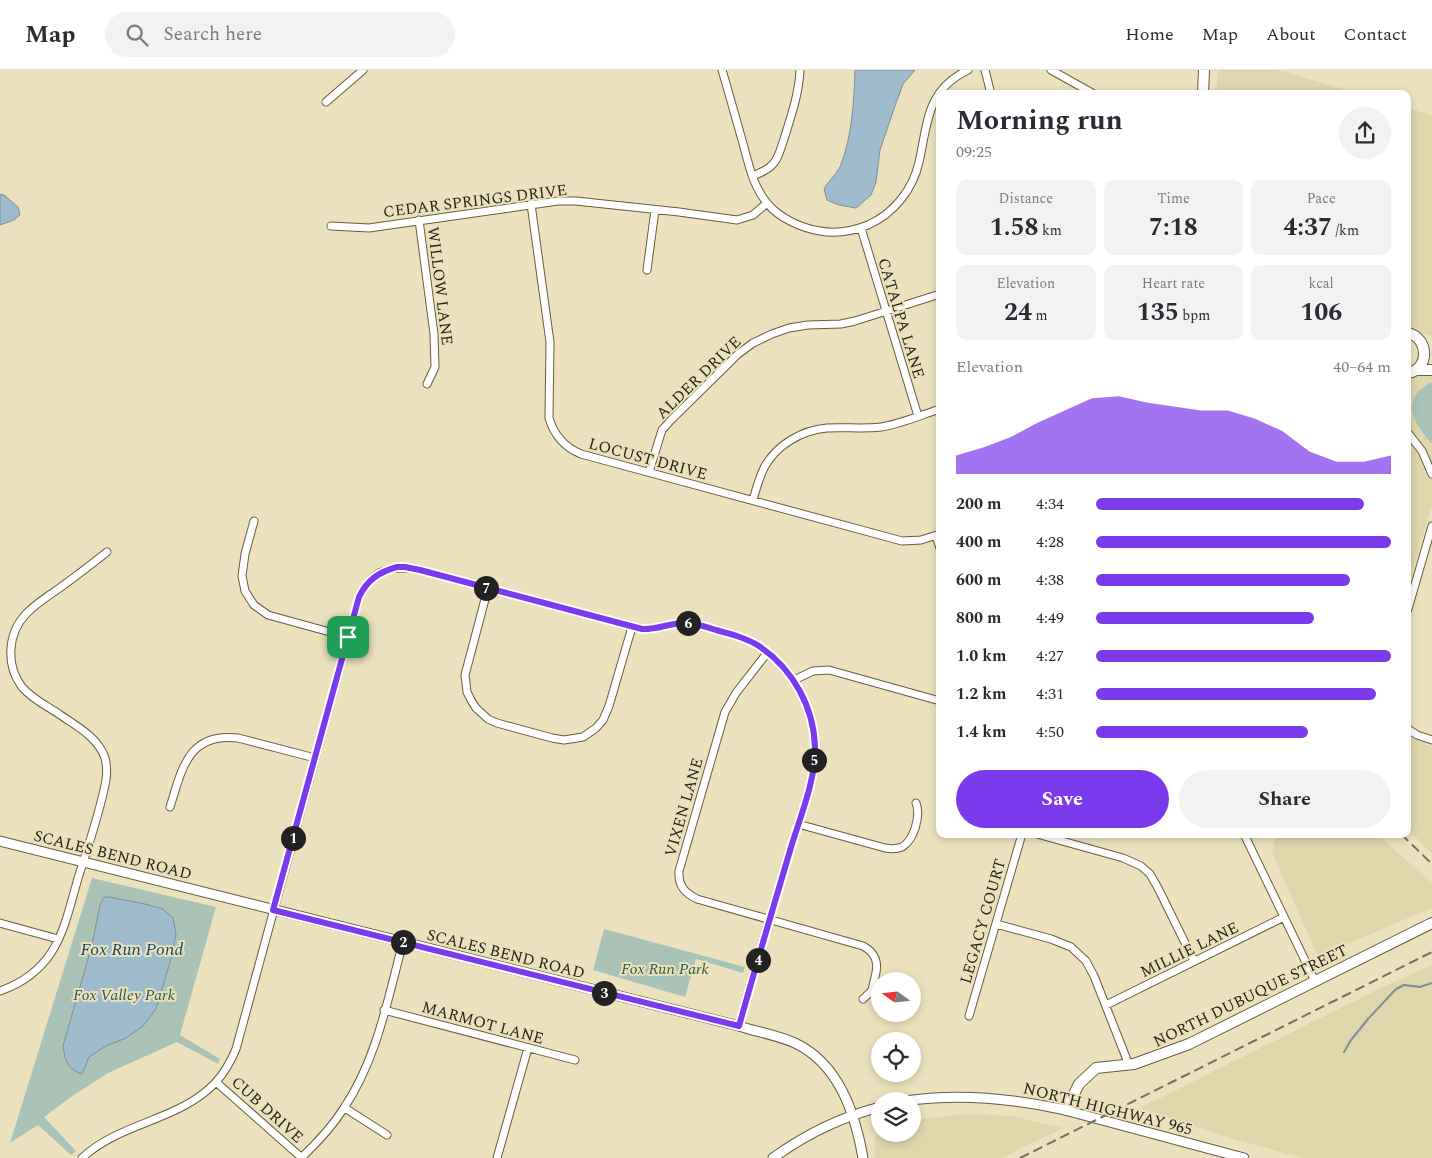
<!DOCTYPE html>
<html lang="en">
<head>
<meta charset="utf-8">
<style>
  :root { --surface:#fff; --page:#f2f2f3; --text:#2b2b33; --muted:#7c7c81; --line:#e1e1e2; --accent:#7c3aed }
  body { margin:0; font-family:Spectral,serif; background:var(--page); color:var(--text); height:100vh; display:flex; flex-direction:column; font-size:19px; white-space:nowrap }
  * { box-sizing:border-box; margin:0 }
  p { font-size:16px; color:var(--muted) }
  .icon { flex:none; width:28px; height:28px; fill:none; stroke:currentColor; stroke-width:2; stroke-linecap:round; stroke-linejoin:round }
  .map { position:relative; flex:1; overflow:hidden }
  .details { position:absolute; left:936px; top:20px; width:475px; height:748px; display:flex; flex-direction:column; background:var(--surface); border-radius:10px; box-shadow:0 2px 8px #0003 }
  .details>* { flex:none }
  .needle { width:32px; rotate:285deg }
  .tools { position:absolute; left:871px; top:902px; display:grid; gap:10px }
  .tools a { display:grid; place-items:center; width:50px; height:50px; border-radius:50%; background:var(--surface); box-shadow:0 2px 8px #0003; font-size:25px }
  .pin { position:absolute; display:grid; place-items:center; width:42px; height:42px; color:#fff; margin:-21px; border-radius:10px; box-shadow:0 2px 8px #0006 }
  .km { position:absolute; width:25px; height:25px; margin:-12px; border-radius:50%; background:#222; color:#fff; font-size:14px; line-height:25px; text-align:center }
  .round { display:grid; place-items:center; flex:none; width:52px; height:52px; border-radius:26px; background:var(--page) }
  .head { display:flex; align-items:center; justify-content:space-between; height:85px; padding:0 20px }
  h1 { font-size:28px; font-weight:700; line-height:38px }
  .stats { display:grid; grid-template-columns:repeat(3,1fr); gap:8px; height:85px; padding:5px 20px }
  .stats div { display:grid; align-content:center; border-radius:10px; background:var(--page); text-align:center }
  .stats b { font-size:25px; font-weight:700 }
  .stats small { font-size:14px; font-weight:400 }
  .stats p { font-size:14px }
  .chart { height:140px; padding:10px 20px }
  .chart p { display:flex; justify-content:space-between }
  .chart svg { width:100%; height:90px; margin-top:5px; fill:var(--accent); opacity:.7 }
  .primary-button { display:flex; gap:10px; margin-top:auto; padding:10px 20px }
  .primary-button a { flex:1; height:58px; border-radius:30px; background:var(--accent); color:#fff; font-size:20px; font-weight:700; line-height:58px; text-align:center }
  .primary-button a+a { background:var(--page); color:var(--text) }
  ul { padding:0 20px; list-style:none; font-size:16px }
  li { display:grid; grid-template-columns:80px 60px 1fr; align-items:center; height:38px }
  li i { height:12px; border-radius:6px; background:var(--accent) }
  header { display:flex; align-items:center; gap:30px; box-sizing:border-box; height:70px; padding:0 25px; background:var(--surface); border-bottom:1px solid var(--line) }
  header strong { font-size:24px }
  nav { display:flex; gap:28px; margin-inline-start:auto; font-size:18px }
  .search { width:350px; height:45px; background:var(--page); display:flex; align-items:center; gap:12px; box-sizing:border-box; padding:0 18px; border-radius:28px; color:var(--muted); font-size:19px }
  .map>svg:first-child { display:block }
  .built { fill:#e0d6ab }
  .green { fill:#abc2b6 }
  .water { fill:#9fbcce; stroke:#7c8f97 }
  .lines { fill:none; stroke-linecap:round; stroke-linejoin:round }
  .stream { stroke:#7c8f97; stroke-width:2 }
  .minor-casing { stroke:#655d3d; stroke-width:9 }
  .tertiary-casing { stroke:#655d3d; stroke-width:11 }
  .secondary-casing { stroke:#655d3d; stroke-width:12 }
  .minor { stroke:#fff; stroke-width:7 }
  .tertiary { stroke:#fff; stroke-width:9 }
  .secondary { stroke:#fff; stroke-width:10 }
  .rail { stroke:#76705a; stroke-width:2; stroke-dasharray:10 5; stroke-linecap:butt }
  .route-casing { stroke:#fff; stroke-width:10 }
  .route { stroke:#7c3aed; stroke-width:6 }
  .labels { text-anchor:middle; stroke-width:4; stroke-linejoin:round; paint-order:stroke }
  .street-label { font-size:16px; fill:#292518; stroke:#ebe2bd }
  .park-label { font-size:16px; font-style:italic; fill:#275f48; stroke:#ebe2bd }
  .water-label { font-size:18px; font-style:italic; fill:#174b66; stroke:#ebe2bd }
</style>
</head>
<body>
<header>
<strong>Map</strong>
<div class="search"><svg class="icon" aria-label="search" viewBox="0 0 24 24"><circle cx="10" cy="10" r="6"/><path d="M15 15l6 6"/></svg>Search here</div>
<nav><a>Home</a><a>Map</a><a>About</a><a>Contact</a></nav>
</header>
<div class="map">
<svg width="1432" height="1088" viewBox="0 0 1432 1088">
  <rect width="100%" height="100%" fill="#ebe2bd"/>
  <!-- built -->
  <path class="built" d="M1218,0H1278L1359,24H1216Z
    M1408,38L1432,45V266L1408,259Z
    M1408,296L1432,302V434L1408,516Z
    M1408,667L1432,677V784L1408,760Z
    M1276,764H1377L1432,813V838L1318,886L1272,783Z
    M1432,895V1088H1304L1236,1070L1140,1038L1383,917Z
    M964,1044L1012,1046L1063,1058L1001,1088H875V1069L880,1058V1064H912L913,1050Z"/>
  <!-- green -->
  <path class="green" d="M1430,313H1432V372L1431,373C1420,360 1404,341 1417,323C1419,319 1426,316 1430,313Z
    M92,808L216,837L180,965L220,989L218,994L177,972L108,1003L71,1027L44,1047L76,1081L71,1085L38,1055L10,1073Z
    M604,859L745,897L743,903L696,889L685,927L593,900Z"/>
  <!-- water -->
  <path class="water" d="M855,0H915L903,14L896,33L880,80L876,112L871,125L856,138L839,135L827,130L824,119C828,111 836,105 840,97C852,67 854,32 855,0Z
    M0,124L4,125L18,137L20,145L14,150L0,155Z
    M104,827H109L145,834L163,839L173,848L176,864L171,889L156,939L143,956L126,968L106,976L89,987L82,1004C67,999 65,990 63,976L92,875L100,835Z"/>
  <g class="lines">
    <!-- stream -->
    <path class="stream" d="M1344,982L1351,970L1368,949L1396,919L1404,915L1420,917L1432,913"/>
    <!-- minor casing -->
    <g class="minor-casing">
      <path id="minor" d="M722,0C729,23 735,46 742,70C748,91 752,115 767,133C779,148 801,158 820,161C836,164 853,161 868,155C893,144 913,120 919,92C928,53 926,20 968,0
        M985,0L991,24
        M1051,0L1094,24
        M326,32L363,0
        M753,106C760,103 768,100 773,94C779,88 781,77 784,69C791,46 799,24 800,0
        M531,134L550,272L549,348C554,365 564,377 581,384L902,471L921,470L940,464
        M419,150L434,264L435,297L427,314
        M331,156L369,158L558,131H576L679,142L737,150L753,145L767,133
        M861,158L918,346
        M647,200L655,140
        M1408,363L1422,381L1432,404
        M649,402L662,360L671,350L738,284L753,273L772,264L789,258L808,255L841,254L855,251L940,224
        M753,430C756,419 759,408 764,398C776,375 802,360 827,358C845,357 863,359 881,357C901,354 921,345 940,339
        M254,451L245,484L242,506L245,521L254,535L268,545L348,567
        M936,466L940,478
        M488,518L465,605L467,622L471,630L476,638L488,649L497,653L552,668L564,670L583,667L596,658L603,650L609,636L632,557
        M1408,539L1432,456
        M767,583L736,623L725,642L679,801C678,816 685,823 697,829L863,876C876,883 879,893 875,907C874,911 873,916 872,920C870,923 866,926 863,929
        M794,610L813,601L829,600L940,631
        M1408,659L1417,665L1432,670
        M170,737C182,699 188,662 238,668L315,688
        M798,754L885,778C891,779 897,779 902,777C914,770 921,746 916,733
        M1037,764L1123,788L1141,796L1150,804L1158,818L1194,891
        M1244,764L1315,911
        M0,853L58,869
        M996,854L1051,869L1071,877L1086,891L1094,906L1129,995
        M0,921C20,914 39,901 51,883C66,860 71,831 79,805C89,774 100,742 106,710C107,702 107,695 105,688C98,667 76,656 59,644C47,636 32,629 22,617C6,596 7,564 26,544C37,532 52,524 65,514C79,504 93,493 107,482
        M1106,935L1284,847
        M384,940L575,990
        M969,946L1022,764
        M216,1012L302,1088
        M345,1038L387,1065
        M82,1088C120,1052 180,1051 216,1012C225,1002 231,991 236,979L359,527C372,500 391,494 420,500L642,559C658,560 671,552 687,553C697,554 707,557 716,560C731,564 746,568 759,576C793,599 814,637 815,678C816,708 801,745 792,774C774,835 755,895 739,956
        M301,1088C317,1073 332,1057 344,1038C377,989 388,928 403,872
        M497,1088L528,978"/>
    </g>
    <!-- tertiary casing -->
    <g class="tertiary-casing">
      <path id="tertiary" d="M0,771L739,956C757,962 777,965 795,973C839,994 855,1043 863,1088
        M905,1031C957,1023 1009,1028 1061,1039L1244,1088
        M773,1088C806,1064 841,1047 880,1037"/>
    </g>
    <!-- secondary casing -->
    <g class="secondary-casing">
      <path id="secondary" d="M1203,24L1204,0
        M1408,263C1429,268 1430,299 1408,303
        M1416,300H1432
        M1066,1040L1079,1014L1096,998L1134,994L1189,974L1432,853"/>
    </g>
    <!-- minor -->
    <use href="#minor" class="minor"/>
    <!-- tertiary -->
    <use href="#tertiary" class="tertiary"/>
    <!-- secondary -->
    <use href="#secondary" class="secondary"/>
    <!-- rail -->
    <path class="rail" d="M1401,764L1432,794
      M1020,1088L1432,882"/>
  </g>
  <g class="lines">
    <!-- route casing -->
    <g class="route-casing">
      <path id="route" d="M397,497H405L420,500L642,559C658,560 671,552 687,553C697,554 707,557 716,560C731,564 746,568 759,576C793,599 814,637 815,678C816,708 801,745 792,774C774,835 756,895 739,956L273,840L359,527C367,510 379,502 397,497Z"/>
    </g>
    <!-- route -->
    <use href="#route" class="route"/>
  </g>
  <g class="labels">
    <!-- street labels -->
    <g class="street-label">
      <text transform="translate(475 130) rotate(-7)" y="6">CEDAR SPRINGS DRIVE</text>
      <text transform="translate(441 216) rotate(83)" y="6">WILLOW LANE</text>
      <text transform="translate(902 248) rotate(73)" y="6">CATALPA LANE</text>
      <text transform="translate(698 307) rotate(-44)" y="6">ALDER DRIVE</text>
      <text transform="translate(648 388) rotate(15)" y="6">LOCUST DRIVE</text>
      <text transform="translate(683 737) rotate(-74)" y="6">VIXEN LANE</text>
      <text transform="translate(113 784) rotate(14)" y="6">SCALES BEND ROAD</text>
      <text transform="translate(982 851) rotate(-74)" y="6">LEGACY COURT</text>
      <text transform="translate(1189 879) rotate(-26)" y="6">MILLIE LANE</text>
      <text transform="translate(506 883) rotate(14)" y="6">SCALES BEND ROAD</text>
      <text transform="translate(1250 925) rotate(-26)" y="6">NORTH DUBUQUE STREET</text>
      <text transform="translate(483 952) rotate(15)" y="6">MARMOT LANE</text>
      <text transform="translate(1108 1038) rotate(14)" y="6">NORTH HIGHWAY 965</text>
      <text transform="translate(268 1039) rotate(42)" y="6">CUB DRIVE</text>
    </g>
    <!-- park labels -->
    <g class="park-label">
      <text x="665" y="904">Fox Run Park</text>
      <text x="124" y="930">Fox Valley Park</text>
    </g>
    <!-- water labels -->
    <g class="water-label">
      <text x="132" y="885">Fox Run Pond</text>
    </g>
  </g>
</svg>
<div class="tools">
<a><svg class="needle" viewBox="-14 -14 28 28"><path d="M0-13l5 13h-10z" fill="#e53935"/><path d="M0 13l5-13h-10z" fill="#7c7c81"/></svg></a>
<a><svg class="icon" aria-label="locate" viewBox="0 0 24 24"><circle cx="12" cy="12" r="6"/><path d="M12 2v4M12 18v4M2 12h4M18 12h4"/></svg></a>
<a><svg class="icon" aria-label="layers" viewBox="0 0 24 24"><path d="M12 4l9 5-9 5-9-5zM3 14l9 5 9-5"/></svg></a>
</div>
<div class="pin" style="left:348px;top:567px;background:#1e9e55"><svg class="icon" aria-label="arrive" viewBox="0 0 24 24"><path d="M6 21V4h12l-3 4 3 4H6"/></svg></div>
<b class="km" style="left:293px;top:768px">1</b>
<b class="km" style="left:403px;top:872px">2</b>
<b class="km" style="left:604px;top:923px">3</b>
<b class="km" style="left:758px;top:890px">4</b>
<b class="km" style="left:814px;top:690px">5</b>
<b class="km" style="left:688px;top:553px">6</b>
<b class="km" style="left:486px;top:518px">7</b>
<section class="details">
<div class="head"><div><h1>Morning run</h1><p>09:25</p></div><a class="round"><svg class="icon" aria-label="share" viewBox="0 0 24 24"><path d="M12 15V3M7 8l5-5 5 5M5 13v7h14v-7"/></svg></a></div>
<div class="stats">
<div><p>Distance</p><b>1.58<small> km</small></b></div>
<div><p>Time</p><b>7:18</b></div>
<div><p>Pace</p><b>4:37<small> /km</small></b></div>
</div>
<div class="stats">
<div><p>Elevation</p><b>24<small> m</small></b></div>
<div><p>Heart rate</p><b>135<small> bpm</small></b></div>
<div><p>kcal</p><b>106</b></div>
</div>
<div class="chart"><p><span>Elevation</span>40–64 m</p>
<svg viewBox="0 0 160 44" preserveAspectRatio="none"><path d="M0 44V35L10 31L20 26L30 19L40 13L50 7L60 6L70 9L80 11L90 13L100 13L110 17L120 23L130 33L140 38L150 38L160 35V44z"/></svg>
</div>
<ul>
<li><b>200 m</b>4:34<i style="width:91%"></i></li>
<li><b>400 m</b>4:28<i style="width:100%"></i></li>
<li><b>600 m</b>4:38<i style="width:86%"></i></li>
<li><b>800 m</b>4:49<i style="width:74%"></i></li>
<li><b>1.0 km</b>4:27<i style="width:100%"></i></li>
<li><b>1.2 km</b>4:31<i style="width:95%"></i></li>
<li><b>1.4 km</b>4:50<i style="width:72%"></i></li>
</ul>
<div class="primary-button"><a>Save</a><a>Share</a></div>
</section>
</div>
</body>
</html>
